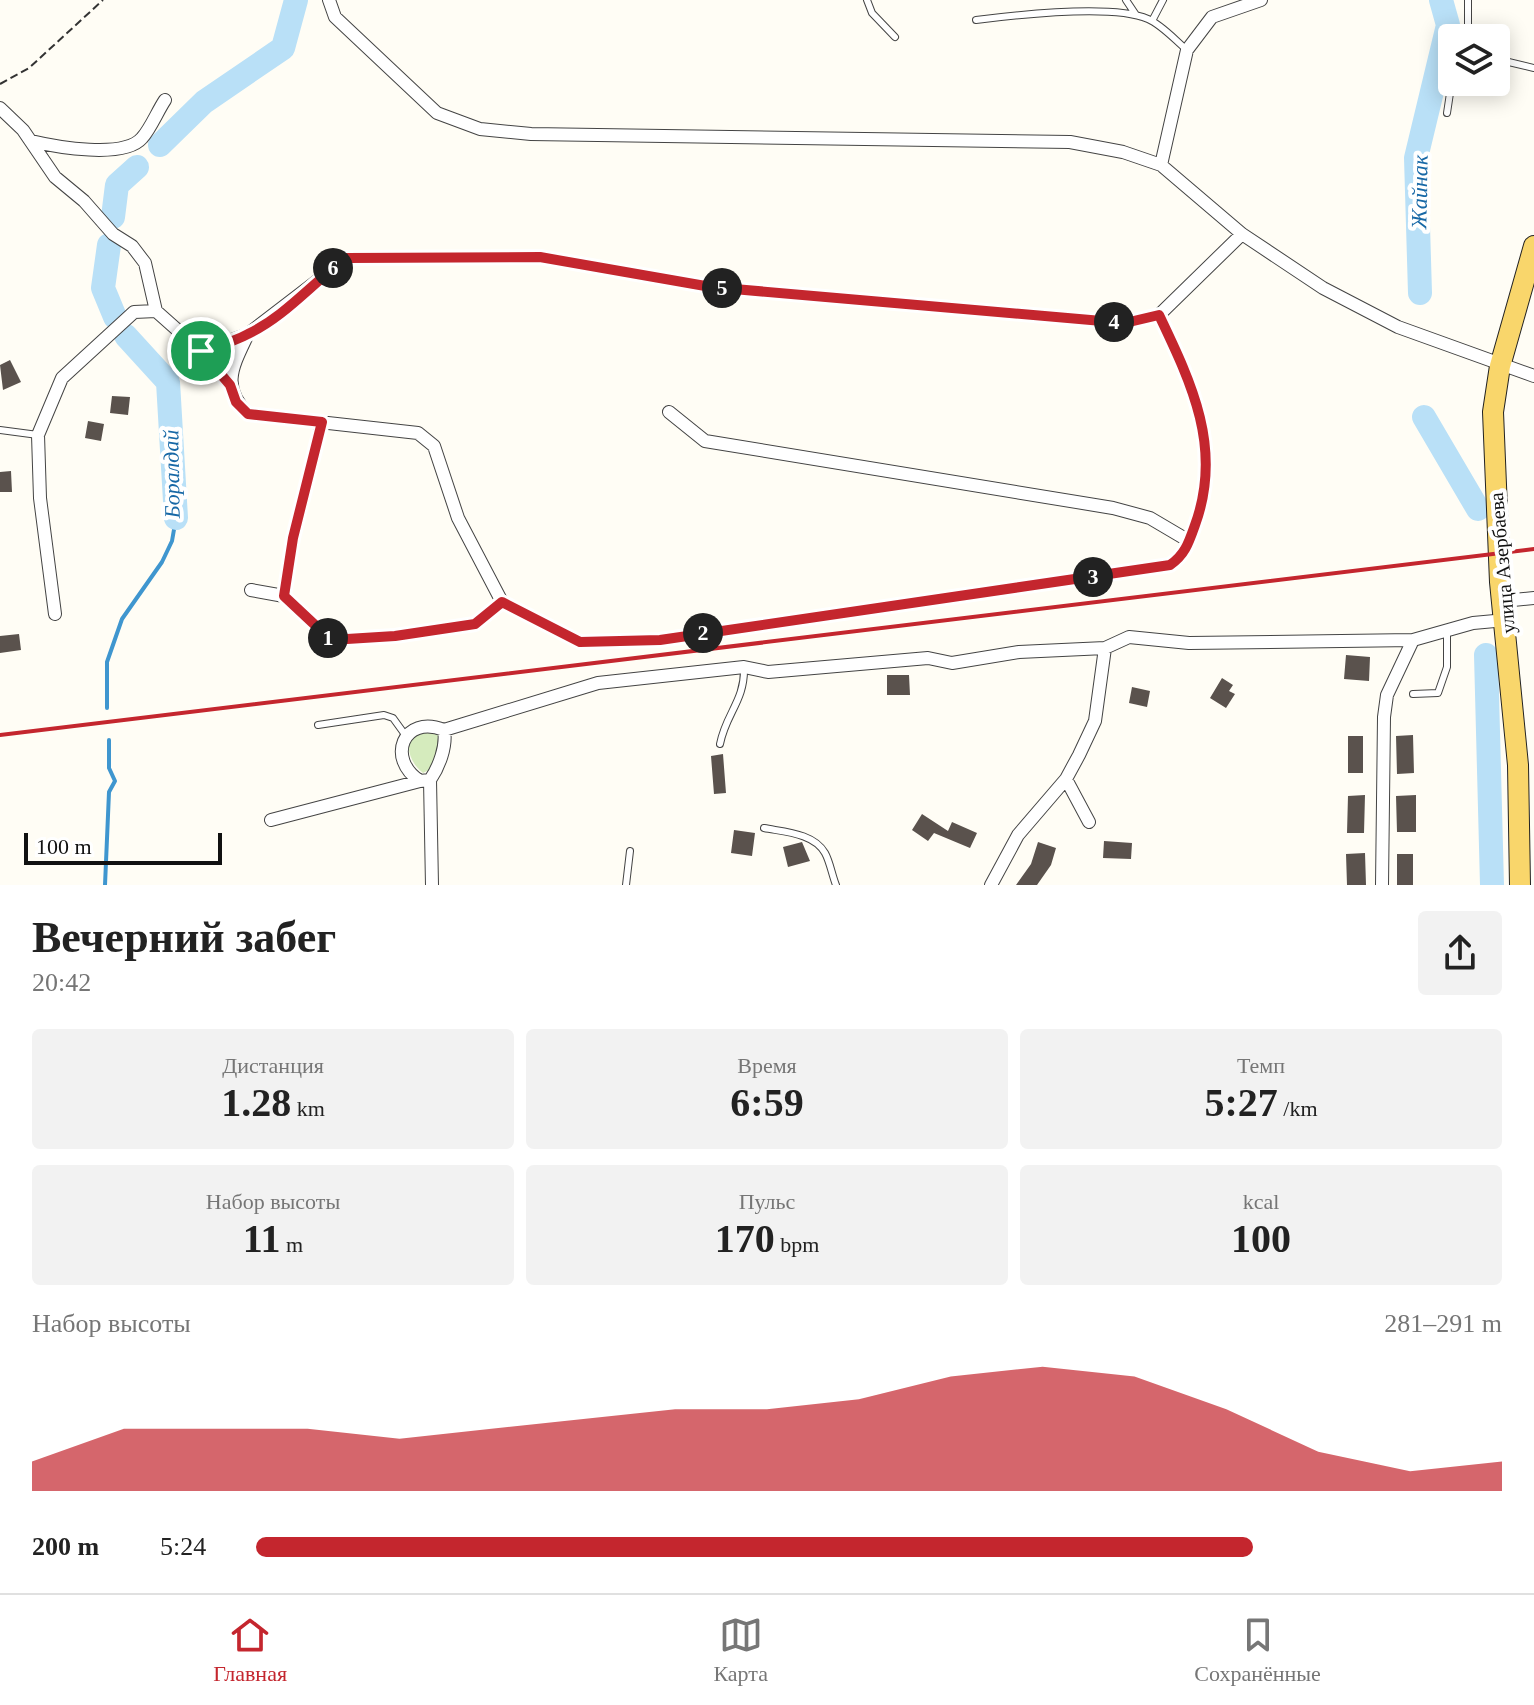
<!DOCTYPE html>
<html lang="ru">
<head>
<meta charset="utf-8">
<style>
  :root { --surface:#fff; --page:#f2f2f2; --text:#222; --muted:#767676; --line:#e0e0e0; --accent:#c4262e }
  body { margin:0; font-family:Georgia,serif; background:var(--page); color:var(--text); height:100vh; display:flex; flex-direction:column; font-size:30px; white-space:nowrap }
  * { box-sizing:border-box; margin:0 }
  p { font-size:26px; color:var(--muted) }
  .icon { flex:none; width:44px; height:44px; fill:none; stroke:currentColor; stroke-width:2; stroke-linecap:round; stroke-linejoin:round }
  .map { position:relative; height:885px; overflow:hidden }
  .side { display:flex; flex-direction:column; background:var(--surface); flex:1 }
  .side>* { flex:none }
  .tools { position:absolute; left:1438px; top:24px; display:grid; gap:16px }
  .tools a { display:grid; place-items:center; width:72px; height:72px; border-radius:8px; background:var(--surface); box-shadow:0 4px 20px #0003; font-size:40px }
  .scale { position:absolute; left:24px; bottom:20px; width:198px; box-sizing:border-box; padding-left:8px; border:4px solid #111; border-top:0; font-size:22px; line-height:28px; white-space:nowrap; color:#111; -webkit-text-stroke:6px #fff; paint-order:stroke }
  .pin { position:absolute; display:grid; place-items:center; width:68px; height:68px; color:#fff; margin:-34px; border:4px solid #fff; border-radius:50%; box-shadow:0 2px 8px #0007 }
  .km { position:absolute; width:40px; height:40px; margin:-20px; border-radius:50%; background:#222; color:#fff; font-size:22px; line-height:40px; text-align:center }
  .round { display:grid; place-items:center; flex:none; width:84px; height:84px; border-radius:8px; background:var(--page) }
  .head { display:flex; align-items:center; justify-content:space-between; height:136px; padding:0 32px }
  h1 { font-size:44px; font-weight:700; line-height:60px }
  .figures { display:grid; grid-template-columns:repeat(3,1fr); gap:12px; height:136px; padding:8px 32px }
  .figures div { display:grid; align-content:center; border-radius:8px; background:var(--page); text-align:center }
  .figures b { font-size:40px; font-weight:700 }
  .figures small { font-size:22px; font-weight:400 }
  .figures p { font-size:22px }
  .chart { height:224px; padding:16px 32px }
  .chart p { display:flex; justify-content:space-between }
  .chart svg { width:100%; height:144px; margin-top:8px; fill:var(--accent); opacity:.7 }
  ul { padding:0 32px; list-style:none; font-size:26px }
  li { display:grid; grid-template-columns:128px 96px 1fr; align-items:center; height:60px }
  li i { height:20px; border-radius:10px; background:var(--accent) }
  .dock { display:flex; justify-content:space-around; align-items:center; height:112px; border-top:2px solid var(--line); background:var(--surface); font-size:22px; color:var(--muted) }
  .dock a { display:grid; justify-items:center; gap:4px }
  .dock .current { color:var(--accent) }
  .map>svg:first-child { display:block }
  .green { fill:#d5ebbd }
  .lines { fill:none; stroke-linecap:round; stroke-linejoin:round }
  .stream { stroke:#3f96cf; stroke-width:4 }
  .river { stroke:#b9e0f7; stroke-width:24 }
  .building { fill:#5a524d }
  .service-casing { stroke:#444; stroke-width:8 }
  .minor-casing { stroke:#444; stroke-width:14 }
  .primary-casing { stroke:#222; stroke-width:22 }
  .path { stroke:#333; stroke-width:2; stroke-dasharray:8 4; stroke-linecap:butt }
  .service { stroke:#fff; stroke-width:6 }
  .minor { stroke:#fff; stroke-width:12 }
  .primary { stroke:#f9d66b; stroke-width:20 }
  .rail { stroke:#c4262e; stroke-width:4 }
  .route-casing { stroke:#fff; stroke-width:16 }
  .route { stroke:#c4262e; stroke-width:10 }
  .labels { text-anchor:middle; stroke-width:8; stroke-linejoin:round; paint-order:stroke }
  .street-label { font-size:20px; fill:#111; stroke:#fff }
  .water-label { font-size:22px; font-style:italic; fill:#1768a6; stroke:#fff }
</style>
</head>
<body>
<div class="map">
<svg width="1534" height="885" viewBox="0 0 1534 885">
  <rect width="100%" height="100%" fill="#fffdf5"/>
  <!-- green -->
  <path class="green" d="M414,732H437L441,740L431,769L423,773C410,762 404,748 414,732Z"/>
  <g class="lines">
    <!-- stream -->
    <path class="stream" d="M107,708V662L122,619L162,562L172,541L176,518
      M105,885L109,792L115,781L109,768V740"/>
    <!-- river -->
    <path class="river" d="M160,145L204,102L283,48L296,0
      M113,217L117,185L137,167
      M109,245L103,288L115,317
      M1420,293L1416,158L1448,25L1441,0
      M126,336L168,382L176,518
      M1424,417L1478,509
      M1486,655L1492,885"/>
  </g>
  <!-- building -->
  <path class="building" d="M10,360L21,382L3,390L0,365Z
    M112,396L130,397L128,415L110,413Z
    M88,421L104,424L101,441L85,438Z
    M11,471L12,492H0V472Z
    M19,634L21,650L0,653V636Z
    M1346,655L1370,657L1369,681L1344,679Z
    M887,675H909L910,695H887Z
    M1222,678L1233,685L1229,691L1235,694L1226,708L1210,698Z
    M1132,687L1150,691L1147,707L1129,703Z
    M1413,735L1414,773L1397,774L1396,736Z
    M1348,736H1363V773H1348Z
    M723,754L726,793L714,794L711,756Z
    M1365,795L1364,833H1347L1348,796Z
    M1416,795V832H1397L1396,796Z
    M922,814L948,831L952,822L977,833L970,848L934,833L928,841L912,830Z
    M734,830L755,833L752,856L731,853Z
    M1104,841L1132,843L1131,859L1103,858Z
    M802,842L810,861L788,867L783,847Z
    M1038,842L1056,848L1051,865L1037,885H1016L1031,864Z
    M1365,853L1366,885H1347L1346,854Z
    M1397,854H1413V885H1397Z"/>
  <g class="lines">
    <!-- service casing -->
    <g class="service-casing">
      <path id="service" d="M867,0L872,13L895,37
        M1126,0L1136,15
        M976,20C1016,15 1113,4 1148,19C1162,25 1175,40 1187,50
        M1152,21L1163,0
        M1468,38V0
        M1496,59L1534,68
        M1447,113L1452,80
        M0,430L38,435
        M1413,694L1438,693L1447,667V630
        M318,725L384,715L393,718L406,736
        M720,744C726,713 745,701 744,667
        M764,828C784,832 814,833 825,853C830,862 832,875 836,885
        M626,885L630,851"/>
    </g>
    <!-- minor casing -->
    <g class="minor-casing">
      <path id="minor" d="M329,0L335,17L437,113L480,129L531,134L1070,142L1123,152L1161,165L1242,234L1323,288L1398,327L1534,376
        M0,108L23,130L55,177L84,201L113,234L132,246L145,263L156,311
        M31,141C56,147 124,159 142,138C151,128 157,112 165,100
        M1161,165L1187,50L1212,17L1261,0
        M248,334C233,366 220,386 248,414L418,433L434,446L458,518L502,602L580,642L660,640L1170,565C1185,555 1189,542 1195,525C1223,449 1192,384 1159,315
        M201,351L230,385
        M669,412L705,441L1113,508L1150,518L1189,541
        M251,590L284,596L331,640L395,636L475,624L502,602
        M284,596L293,538L322,422
        M1503,601L1534,598
        M55,614L40,498L38,435L62,378L134,312L156,311L201,351L248,334L347,258L540,257L711,287L1125,323L1159,315L1242,234
        M444,730C447,746 439,767 430,780L420,781C386,759 403,714 444,730L598,683L744,667L768,672L928,658L952,663L1019,652L1105,648L1129,637L1189,643L1413,640L1473,623L1506,620
        M1066,779L1089,822
        M430,780L432,885
        M271,820L420,781
        M991,885L1018,835L1066,779L1079,755L1095,721L1105,648
        M1382,885L1384,717L1387,695L1413,640"/>
    </g>
    <!-- primary casing -->
    <g class="primary-casing">
      <path id="primary" d="M1520,885L1518,765L1500,582L1493,412L1500,366L1534,246"/>
    </g>
    <!-- path -->
    <path class="path" d="M0,84L29,68L103,0"/>
    <!-- service -->
    <use href="#service" class="service"/>
    <!-- minor -->
    <use href="#minor" class="minor"/>
    <!-- primary -->
    <use href="#primary" class="primary"/>
    <!-- rail -->
    <path class="rail" d="M0,735L1534,549"/>
  </g>
  <g class="lines">
    <!-- route casing -->
    <g class="route-casing">
      <path id="route" d="M540,257L711,287L1125,323L1159,315C1192,384 1223,449 1195,525C1189,542 1185,555 1170,565L660,640L580,642L502,602L475,624L395,636L331,640L284,596L293,538L322,422L248,414L236,402L230,385L201,351C216,346 234,342 248,334C286,316 313,282 347,258Z"/>
    </g>
    <!-- route -->
    <use href="#route" class="route"/>
  </g>
  <g class="labels">
    <!-- street labels -->
    <g class="street-label">
      <text transform="translate(1502 563) rotate(-95)" y="7">улица Азербаева</text>
    </g>
    <!-- water labels -->
    <g class="water-label">
      <text transform="translate(1419 192) rotate(-89)" y="8">Жайнак</text>
      <text transform="translate(171 474) rotate(-91)" y="8">Боралдай</text>
    </g>
  </g>
</svg>
<div class="tools">
<a><svg class="icon" aria-label="layers" viewBox="0 0 24 24"><path d="M12 4l9 5-9 5-9-5zM3 14l9 5 9-5"/></svg></a>
</div>
<div class="scale">100 m</div>
<div class="pin" style="left:201px;top:351px;background:#1e9e55"><svg class="icon" aria-label="arrive" viewBox="0 0 24 24"><path d="M6 21V4h12l-3 4 3 4H6"/></svg></div>
<b class="km" style="left:328px;top:638px">1</b>
<b class="km" style="left:703px;top:633px">2</b>
<b class="km" style="left:1093px;top:577px">3</b>
<b class="km" style="left:1114px;top:322px">4</b>
<b class="km" style="left:722px;top:288px">5</b>
<b class="km" style="left:333px;top:268px">6</b>
</div>
<section class="side">
<div class="head"><div><h1>Вечерний забег</h1><p>20:42</p></div><a class="round"><svg class="icon" aria-label="share" viewBox="0 0 24 24"><path d="M12 15V3M7 8l5-5 5 5M5 13v7h14v-7"/></svg></a></div>
<div class="figures">
<div><p>Дистанция</p><b>1.28<small> km</small></b></div>
<div><p>Время</p><b>6:59</b></div>
<div><p>Темп</p><b>5:27<small> /km</small></b></div>
</div>
<div class="figures">
<div><p>Набор высоты</p><b>11<small> m</small></b></div>
<div><p>Пульс</p><b>170<small> bpm</small></b></div>
<div><p>kcal</p><b>100</b></div>
</div>
<div class="chart"><p><span>Набор высоты</span>281–291 m</p>
<svg viewBox="0 0 160 44" preserveAspectRatio="none"><path d="M0 44V35L10 25L20 25L30 25L40 28L50 25L60 22L70 19L80 19L90 16L100 9L110 6L120 9L130 19L140 32L150 38L160 35V44z"/></svg>
</div>
<ul>
<li><b>200 m</b>5:24<i style="width:80%"></i></li>
</ul>
</section>
<nav class="dock">
<a class="current"><svg class="icon" aria-label="home" viewBox="0 0 24 24"><path d="M3 11l9-7 9 7M6 9v11h12V9"/></svg>Главная</a>
<a><svg class="icon" aria-label="map" viewBox="0 0 24 24"><path d="M3 6l6-2 6 2 6-2v14l-6 2-6-2-6 2zM9 4v14M15 6v14"/></svg>Карта</a>
<a><svg class="icon" aria-label="saved" viewBox="0 0 24 24"><path d="M7 4h10v16l-5-4-5 4z"/></svg>Сохранённые</a>
</nav>
</body>
</html>
